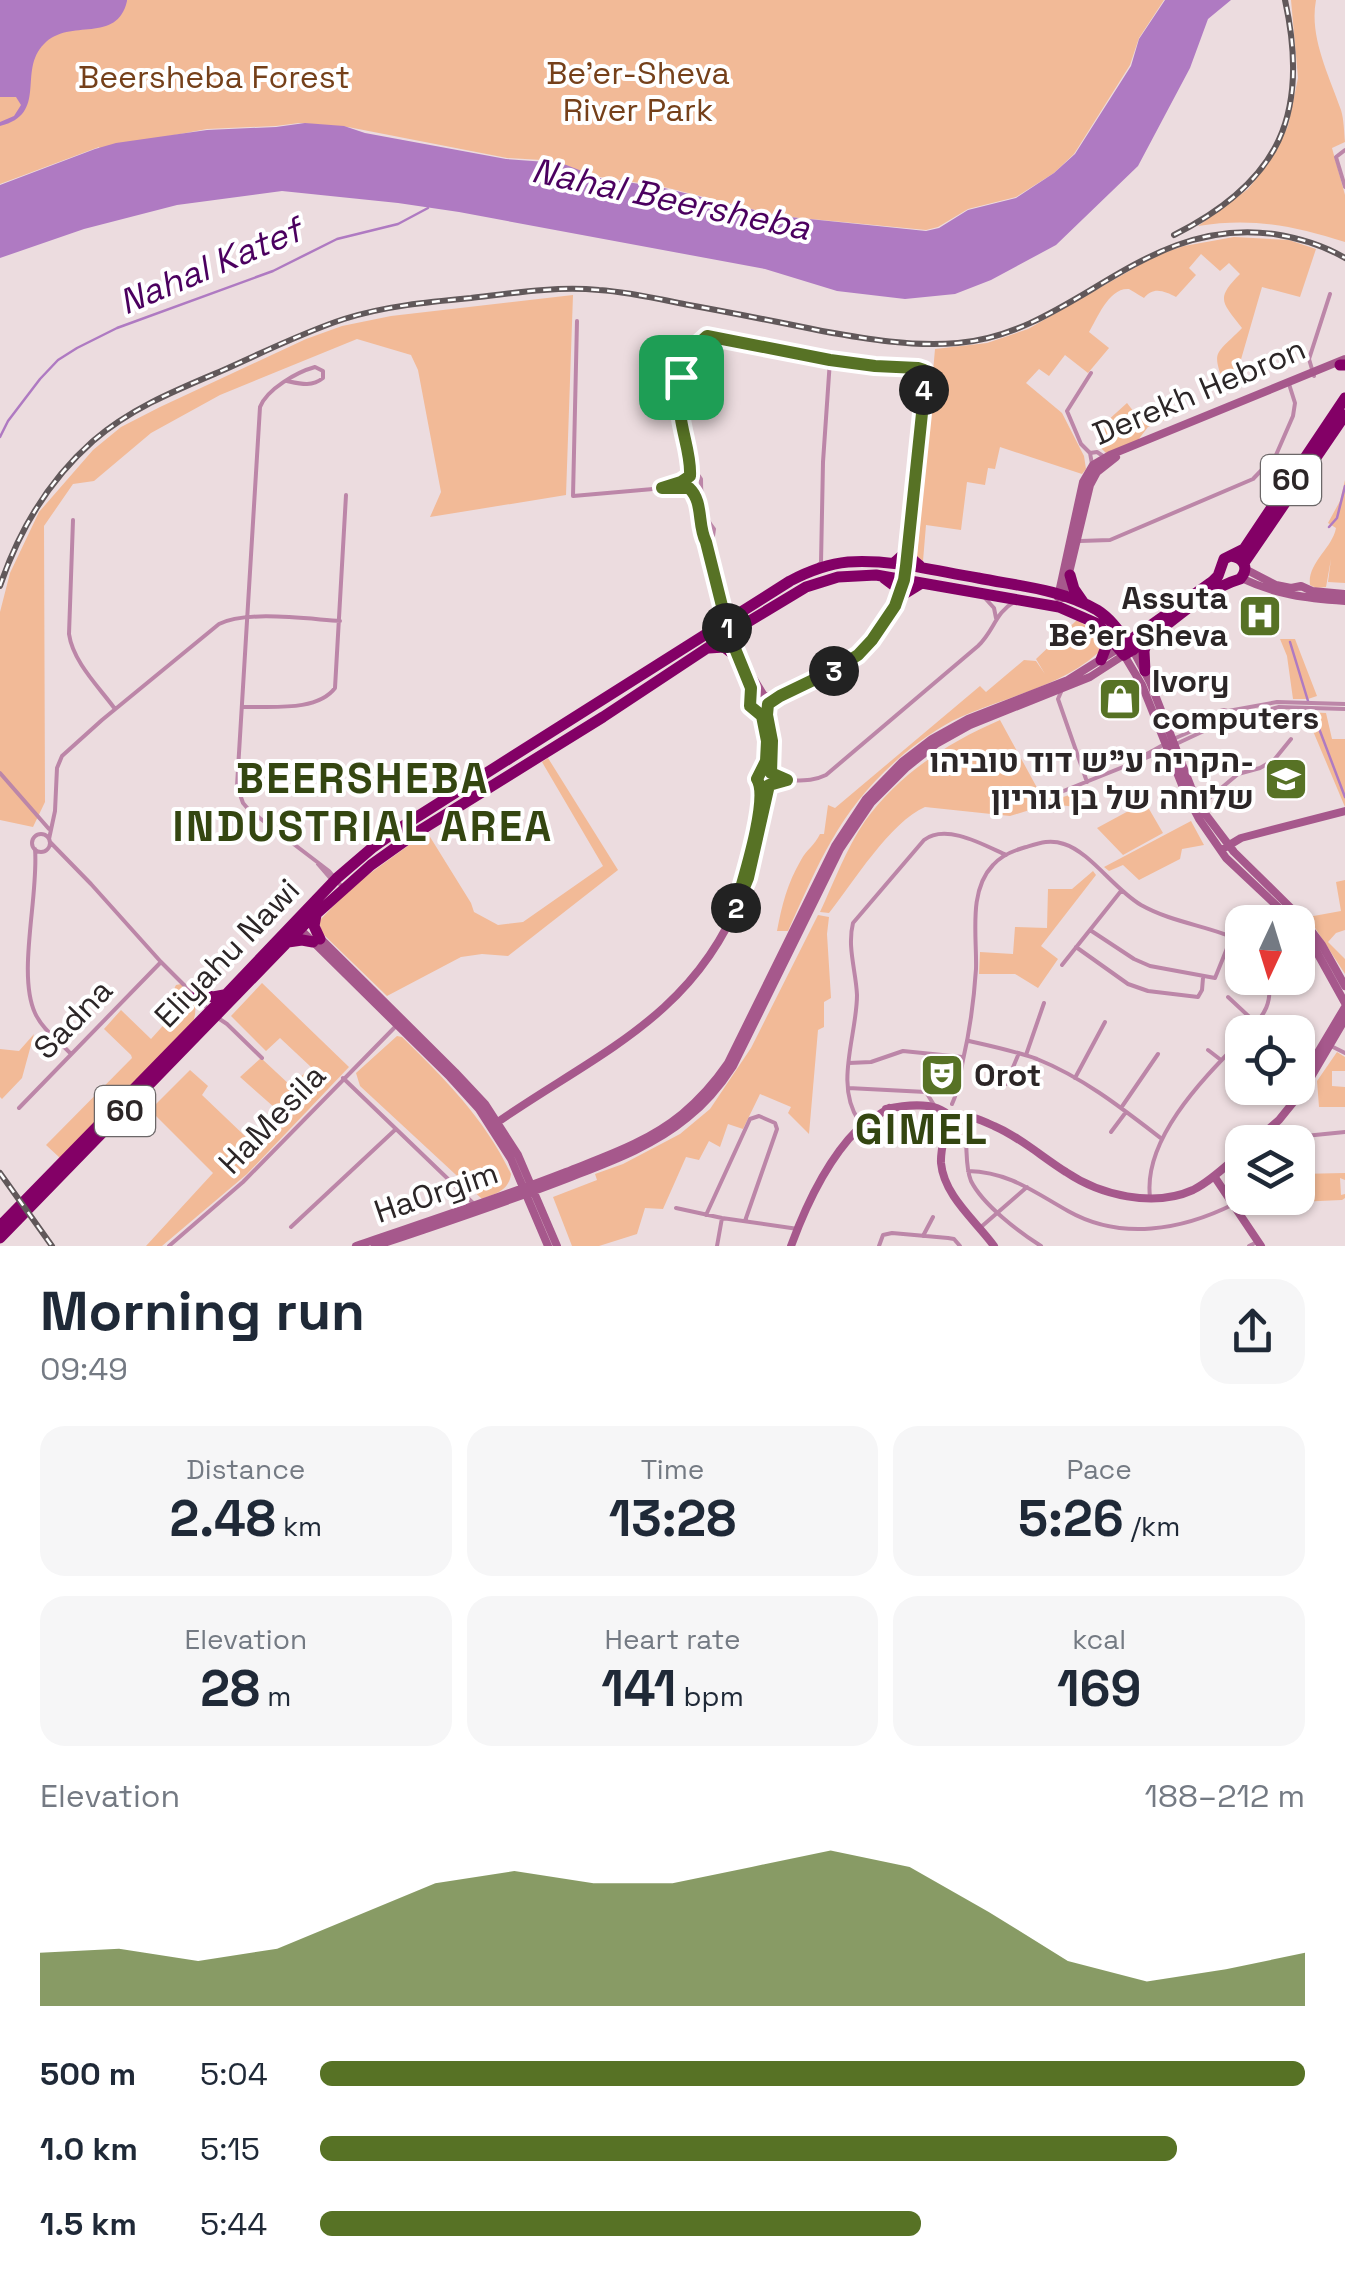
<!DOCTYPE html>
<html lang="en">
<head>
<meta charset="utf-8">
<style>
  :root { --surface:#fff; --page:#f6f6f7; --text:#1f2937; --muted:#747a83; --accent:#577225 }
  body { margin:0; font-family:"Space Grotesk",Heebo,sans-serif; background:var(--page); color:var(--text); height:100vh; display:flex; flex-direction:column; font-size:38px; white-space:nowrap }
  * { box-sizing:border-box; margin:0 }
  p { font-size:32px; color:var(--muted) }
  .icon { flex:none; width:55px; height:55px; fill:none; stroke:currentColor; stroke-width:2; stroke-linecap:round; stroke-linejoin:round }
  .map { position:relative; height:1246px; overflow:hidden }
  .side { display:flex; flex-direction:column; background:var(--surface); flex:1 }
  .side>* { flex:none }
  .needle { width:65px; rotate:184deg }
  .buttons { position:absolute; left:1225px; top:905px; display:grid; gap:20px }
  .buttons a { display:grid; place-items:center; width:90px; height:90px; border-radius:20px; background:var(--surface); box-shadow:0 2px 8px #0004; font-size:50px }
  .pin { position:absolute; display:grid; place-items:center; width:85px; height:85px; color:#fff; margin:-42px; border-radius:20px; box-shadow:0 5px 15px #0006 }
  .km { position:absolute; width:50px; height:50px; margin:-25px; border-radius:50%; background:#222; color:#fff; font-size:28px; line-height:50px; text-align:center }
  .round { display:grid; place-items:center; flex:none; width:105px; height:105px; border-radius:30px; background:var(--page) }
  .summary { display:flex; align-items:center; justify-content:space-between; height:170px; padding:0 40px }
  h1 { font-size:55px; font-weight:700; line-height:75px }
  .stats { display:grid; grid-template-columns:repeat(3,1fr); gap:15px; height:170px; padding:10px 40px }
  .stats div { display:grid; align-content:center; border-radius:25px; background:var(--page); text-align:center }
  .stats b { font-size:50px; font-weight:700 }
  .stats small { font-size:28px; font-weight:400 }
  .stats p { font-size:28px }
  .chart { height:280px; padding:20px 40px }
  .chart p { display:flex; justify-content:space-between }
  .chart svg { width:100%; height:180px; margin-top:10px; fill:var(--accent); opacity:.7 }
  ul { padding:0 40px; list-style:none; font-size:32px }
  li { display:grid; grid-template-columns:160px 120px 1fr; align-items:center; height:75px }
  li i { height:25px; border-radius:12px; background:var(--accent) }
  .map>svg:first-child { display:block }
  .green { fill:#f2ba97 }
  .water { fill:#af7ac2 }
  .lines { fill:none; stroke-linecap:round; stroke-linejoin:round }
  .stream { stroke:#af7ac2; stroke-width:2.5 }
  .street { stroke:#bc86a8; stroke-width:4 }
  .secondary { stroke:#a6588c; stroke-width:8 }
  .highway { stroke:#830066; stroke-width:11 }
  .rail-casing { stroke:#61585a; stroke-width:6 }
  .rail { stroke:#fff; stroke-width:2.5; stroke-dasharray:8; stroke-linecap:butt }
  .route-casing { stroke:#fff; stroke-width:20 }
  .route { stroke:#577225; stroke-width:12 }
  .labels { text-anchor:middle; stroke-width:8; stroke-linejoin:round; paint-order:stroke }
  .shield { fill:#fff; stroke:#6b6768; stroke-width:2.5 }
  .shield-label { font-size:30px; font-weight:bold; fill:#2c2627 }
  .park-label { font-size:32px; fill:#75401a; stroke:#fff }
  .street-label { font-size:32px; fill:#2c2627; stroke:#fff }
  .poi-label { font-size:32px; font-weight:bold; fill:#2c2627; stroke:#fff; text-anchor:end }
  .water-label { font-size:35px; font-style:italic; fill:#4b005f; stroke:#fff }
  .district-label { font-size:42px; font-weight:bold; letter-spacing:2.5px; fill:#344611; stroke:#fff }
</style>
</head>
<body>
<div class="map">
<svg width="1345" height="1246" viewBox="0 0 1345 1246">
  <rect width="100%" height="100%" fill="#ecdcdf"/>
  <!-- green -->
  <path class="green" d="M0,0H1164L1139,38L1130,65L1074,154L1054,173L1016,197L968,209L938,227L926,230L780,216L660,186L600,177L542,160L507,158L348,127L299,123L276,126L207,129L100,149L99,147L0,184Z
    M1291,0H1316C1309,37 1329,75 1341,110C1344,120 1344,132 1345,142L1332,148L1345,195V242C1293,226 1253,217 1198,226L1248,189L1268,164L1288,126L1298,78Z
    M1234,237L1289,240L1316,249L1300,297L1262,287L1233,387H1225C1211,349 1215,356 1242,328C1222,302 1215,299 1240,274L1229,263L1220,271L1201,254L1189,268L1196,275L1176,297C1165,291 1153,286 1144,298C1142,297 1131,290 1129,289C1109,287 1097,319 1089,332L1109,348L1088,373L1065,355L1049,376L1039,369L1026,383L1062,413L1084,456L1086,469L1082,474L1000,447L995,469L988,468L985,485L967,482L961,530L926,525L923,561L917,556L935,349L987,343L1028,329L1157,255L1184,246Z
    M573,295L566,495L430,517L441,492L418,370L411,355L357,339L220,395L151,433L94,481L73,484L44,526L45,802L33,827L0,820V612L10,573L39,512L93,450L121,427L160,407L306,339L342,326L391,316Z
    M1127,403L1134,412L1159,403L1167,419L1148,427L1138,440L1106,453L1101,448L1106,422Z
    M1345,480V583L1328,582L1331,559L1326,587L1316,588L1310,585C1307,563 1332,549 1336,528L1328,523L1340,501Z
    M1077,620L1097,633L1101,650C1067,683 1014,695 970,713C946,722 925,737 905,753C841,807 821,858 788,931H777C782,905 787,884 801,860C806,850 815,845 820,834H824L828,805L835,808L980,686L986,692L1024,660L1036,661L1045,674L1036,659Z
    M1280,639H1295L1317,696L1308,699H1293L1287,656Z
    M1305,712L1326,713L1332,739H1345V807Z
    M1000,720L1041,795L1054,792L1056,799L1073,794L1077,807L1049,804L1010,816L925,807C891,821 852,884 829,913L820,912C834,882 846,849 865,821C899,774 947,743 1000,720Z
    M548,758L618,870L508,956L482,954L461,957L387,996L322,933L319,921L354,885L427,832L471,903L474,912L498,925L523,922L603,866L542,762Z
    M1145,802L1163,833L1123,855L1097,828Z
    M1191,821L1204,845L1182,849L1180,859L1139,880L1123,865L1109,871L1104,867Z
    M1093,871L1096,875L1041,946L1058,959L1038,988L1015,974H979L980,952L1013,954L1015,927L1047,928L1048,889H1072Z
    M1345,880V930L1336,933L1328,942L1345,959V974L1308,917L1341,911L1336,882Z
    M818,915L829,917L827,934L831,998L824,1002V1027L818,1030L809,1134L788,1113L791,1107L760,1094L743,1129L728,1124L720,1147L709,1141L699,1160L686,1157L663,1209L645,1208L637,1234L599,1246H572L553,1197L597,1180L595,1174L623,1164L680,1134L710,1109L751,1048Z
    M262,983L349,1067L247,1174L162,1246H146L213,1173L150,1110L190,1070L208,1086L202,1095L247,1138L275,1108L240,1077L261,1058L291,1086L311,1067L280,1038L266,1051L231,1016Z
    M181,984C195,996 199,1007 192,1025L60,1158L46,1145L132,1058L131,1055L104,1029L121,1010L151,1039L178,1009L179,1004L173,991L176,985Z
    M34,1034L22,1078L2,1099L0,1097V1049L19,1051Z
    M397,1036L402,1037C445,1079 485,1119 511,1174C509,1191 495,1194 482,1199L360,1086L356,1073Z
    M1337,1052L1345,1057V1071H1332V1086L1345,1087V1107H1319L1317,1081Z
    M1345,1173V1180L1340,1178L1341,1195L1345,1194V1198L1342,1200L1296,1202L1287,1198H1298V1174Z"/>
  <!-- water -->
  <path class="water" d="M0,0H127V1C117,45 70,17 44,44C17,71 49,114 0,126V122L14,116L21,105L16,97H0Z
    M1165,0H1231L1208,19L1190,68L1138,166L1056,245L991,280L955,294L905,299L837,291L765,269L459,212L398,203L282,191L177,205L84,229L0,258V185L95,149L116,143L207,130L276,127L305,123L344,126L365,133L506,159L561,163L600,178L660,187L780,216L926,231L939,228L968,210L1016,198L1054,173L1075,154L1131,66L1139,39Z"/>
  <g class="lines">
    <!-- stream -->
    <path class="stream" d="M0,437L8,421L40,379L58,360L77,348L117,328L273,271L337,239L398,224L428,208
      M1329,527L1337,518L1345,486
      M1290,642L1308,701
      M1312,710L1345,797"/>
    <!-- street -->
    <path class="street" d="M1345,150L1336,157L1345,187
      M577,321L573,496L676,487L695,491L701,488
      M669 383a8 8 0 1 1 16 0a8 8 0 1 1-16 0Z
      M1314,376L1309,359L1330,294
      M681,377L691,372L699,342L707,336L830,360L875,366L923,369L926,377L909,548
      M287,381C301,384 312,387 323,378V371L315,367C297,372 267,389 260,407L237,786L243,803L249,810L329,871L343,888
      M674,390L696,475
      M1090,453L1081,444L1067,411L1091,373
      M1092,464L1090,453L1097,452L1103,456
      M671,485L692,475L699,476L701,479C701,497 702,515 714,529L712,543L730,618
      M693,491C702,507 698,527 706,542L726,621
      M73,520L69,634C73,662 99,687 115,709
      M1080,541L1110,540L1253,479L1276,455L1293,416L1295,403L1289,384
      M819,564L821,563L823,462L830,360
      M984,597L994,608L996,618
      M1061,692L1058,699L1087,782
      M768,704C781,694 797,690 811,682C849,663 880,640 897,601
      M244,707C271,706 317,712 335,688L346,495
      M1217 717a7 7 0 1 1 14 0a7 7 0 1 1-14 0Z
      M1228,711L1277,702L1345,704
      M1231,720L1279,707L1345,709
      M1171,740L1210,723L1218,715
      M1176,744L1221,723
      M1136,760L1163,745
      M0,773L49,829
      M771,783C790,778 808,784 826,775L978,646C994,631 995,613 1014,602
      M1056,794L1168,749
      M1203,807L1207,800L1238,774L1260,768L1274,760L1291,739
      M32 843a9 9 0 1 1 18 0a9 9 0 1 1-18 0Z
      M49,839L55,811L57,768L62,756L102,720L219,624C247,610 308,619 340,621
      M50,842L91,884L161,962L207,1008
      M35,849C39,894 17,974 35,1013C42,1029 59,1041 71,1054
      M318,864L331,879
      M1090,930L1134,959L1150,966L1215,978L1232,936
      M1076,947L1128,984L1148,991L1198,997L1202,990L1203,978
      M1062,965L1121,891
      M1228,997L1257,1024
      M218,1018L227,1024L262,1058
      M1248,1032C1265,1015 1273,1002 1268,978
      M969,1041C991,1046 1015,1051 1037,1059C1084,1078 1123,1109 1162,1139
      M1329,1045L1345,1053
      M1208,1050L1221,1060
      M1026,1055L1044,1003
      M1298,1056L1311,1064
      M849,1063L871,1062L903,1051L962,1057
      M343,1078L473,1203
      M1075,1078L1105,1022
      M1006,1084L1019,1053
      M848,1088L926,1092L934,1105
      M952,1104C959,1090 960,1075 963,1060C970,1030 974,999 976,969C977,936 968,891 993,865C1001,856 1015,850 1026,847C1039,843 1050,839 1064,844C1090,852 1114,889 1141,905C1173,923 1210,926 1242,941
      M19,1108L161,962
      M1121,1108L1158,1054
      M859,1121C834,1085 857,1035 857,995C856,971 847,947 853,923L924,840C946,823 984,845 1006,855
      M1111,1132L1126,1112
      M948,1135L966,1142C967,1155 966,1169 971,1181C983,1205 1019,1232 1041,1246
      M1305,1136L1345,1132
      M968,1171C1009,1172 1034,1192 1068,1211C1121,1241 1182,1230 1234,1204
      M1150,1197C1143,1138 1205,1077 1242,1039
      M676,1208L722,1218L798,1229
      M1237,1209L1244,1205L1285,1204V1209
      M706,1215L750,1119L759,1116L775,1123L777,1129L745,1221
      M291,1227L396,1129
      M981,1227L1027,1187
      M923,1236L933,1217
      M169,1246L243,1182L396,1026
      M717,1246L722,1218
      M879,1246L883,1235L892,1233L948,1238L954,1239L960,1246
      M1249,1246L1259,1241"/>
    <!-- secondary -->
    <path class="secondary" d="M1245,569L1276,585L1291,588L1301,586L1312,591L1345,594
      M1241,578C1277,595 1306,598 1345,601
      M1058,597L1083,482L1093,465L1110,455L1345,359
      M1063,598L1090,485L1097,472L1116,457
      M732,627L747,668L763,694
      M1133,650L1150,682L1191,787L1203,811L1234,852L1303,920L1322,945L1345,986
      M759,712L766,709L768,704L766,696L760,693L751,696L749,703L751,708L760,713C768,732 770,752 762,770
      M771,773L765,770L757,776L759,783L766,786L772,780V752
      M1226,847L1241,838L1345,811
      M298,925L300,929L450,1077L479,1109L511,1159L548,1246
      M1298,926L1315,949L1345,1003
      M320,938L455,1072L485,1104L518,1155L557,1246
      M1307,1080L1311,1064L1345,1007
      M886,1109C905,1105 937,1101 950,1117C965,1113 979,1119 994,1126C1020,1137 1042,1157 1066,1172C1100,1195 1153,1208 1193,1190C1211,1181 1227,1165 1242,1152
      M947,1114C948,1130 940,1146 941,1163C944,1196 976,1221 994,1246
      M492,1126C591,1056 693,1019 741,896C755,860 757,821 769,785
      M1254,1142L1279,1120L1304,1089L1345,1019
      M1214,1176L1261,1246
      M356,1246C426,1222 497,1199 566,1172C606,1156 648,1142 682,1114C700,1099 715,1082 728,1063L835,846L866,799L902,762L932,739L968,719L1068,680L1119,648
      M375,1246C441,1224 507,1202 571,1177C612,1161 653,1146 687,1118C706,1103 720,1086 733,1066L840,849L871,803L907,767L936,744L970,725L1090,677L1124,655L1142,685L1184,790L1199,819L1226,858L1294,922
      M791,1246C806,1205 827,1160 858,1129H865L866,1123L889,1108"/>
    <!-- highway -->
    <path class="highway" d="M1340,365H1345
      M894,563L908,550L913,560L920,566
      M1244,563L1345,415
      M1070,575L1074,589L1083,602
      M884,578L896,587L899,597L920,584
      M1122,646L1213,581L1218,576L1224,559L1244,549L1345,398
      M709,648L724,647L736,656
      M1101,660L1106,647L1102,632
      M1145,671L1144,651L1147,641
      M316,915L314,926L320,939
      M288,942L302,940L313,942
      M198,993L213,997L224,995
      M0,1226L214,1007L337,878L372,848L409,822L790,581C809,571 827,564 848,562C892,559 935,571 978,578C1018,586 1061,589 1097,610C1113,620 1122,636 1133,650
      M0,1238L305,924L371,865L416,833L603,717L733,631L806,587L838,577L876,575L1059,607L1098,624L1124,655C1163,633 1199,591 1240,579C1249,569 1245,558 1231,556"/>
    <!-- rail casing -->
    <g class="rail-casing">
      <path id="rail" d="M1174,235C1280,182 1310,114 1285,0
        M0,586C19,530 49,480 93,441C130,409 174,391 219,372C260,354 301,333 344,319C385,306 428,302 471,298C513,293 556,286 599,290C629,292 659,299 689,305C733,313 778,322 822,331C866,339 913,347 958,343C1075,333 1143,216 1274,234C1299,238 1323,245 1345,258
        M0,1173L52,1246"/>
    </g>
    <!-- rail -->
    <use href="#rail" class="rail"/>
  </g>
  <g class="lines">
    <!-- route casing -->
    <g class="route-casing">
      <path id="route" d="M707,336L830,360L875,366L918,368L924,370L926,375L906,566L904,580L895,606L872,640L858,655L834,670L780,696L768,704L767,715L772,741L771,773L787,780L769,785L748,878L734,912C741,886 770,799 757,779L766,761L767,741L762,716L750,706L751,688L729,634L706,542C697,525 704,502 689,488H662L681,482L690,476C692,446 671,413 684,384L681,377L691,372L698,344Z"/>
    </g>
    <!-- route -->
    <use href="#route" class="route"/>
  </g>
  <!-- icons -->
  <defs>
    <g id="hospital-square" transform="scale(2.25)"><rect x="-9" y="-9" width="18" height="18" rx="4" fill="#577225" stroke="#fff"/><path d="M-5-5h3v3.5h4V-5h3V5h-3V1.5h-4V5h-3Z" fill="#fff"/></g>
    <g id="shop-square" transform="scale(2.25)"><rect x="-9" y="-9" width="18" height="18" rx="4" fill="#577225" stroke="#fff"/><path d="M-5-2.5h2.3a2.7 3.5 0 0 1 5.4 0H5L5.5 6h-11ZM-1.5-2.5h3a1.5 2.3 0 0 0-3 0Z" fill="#fff"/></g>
    <g id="university-square" transform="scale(2.25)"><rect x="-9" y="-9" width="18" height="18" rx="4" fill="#577225" stroke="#fff"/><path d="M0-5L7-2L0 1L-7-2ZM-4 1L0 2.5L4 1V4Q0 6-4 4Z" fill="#fff"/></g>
    <g id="theatre-square" transform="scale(2.25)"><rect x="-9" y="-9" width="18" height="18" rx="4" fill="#577225" stroke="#fff"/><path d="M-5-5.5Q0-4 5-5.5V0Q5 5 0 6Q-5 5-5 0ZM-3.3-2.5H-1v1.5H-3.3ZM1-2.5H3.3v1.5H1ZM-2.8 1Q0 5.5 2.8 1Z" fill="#fff"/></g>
  </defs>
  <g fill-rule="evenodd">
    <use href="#hospital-square" x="1260" y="616"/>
    <use href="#shop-square" x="1120" y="699"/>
    <use href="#university-square" x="1286" y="779"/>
    <use href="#theatre-square" x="942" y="1075"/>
  </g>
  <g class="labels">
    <!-- shield labels -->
    <g class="shield">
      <rect x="1261" y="455" width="60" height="50" rx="8"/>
      <rect x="95" y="1086" width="60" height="50" rx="8"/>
    </g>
    <g class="shield-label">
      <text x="1291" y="490">60</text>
      <text x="125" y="1121">60</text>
    </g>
    <!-- park labels -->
    <g class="park-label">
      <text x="638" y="84">Be'er-Sheva<tspan x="638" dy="37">River Park</tspan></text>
      <text x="214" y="88">Beersheba Forest</text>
    </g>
    <!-- street labels -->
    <g class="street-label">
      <text transform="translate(1199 391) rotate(-23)" y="11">Derekh Hebron</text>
      <text transform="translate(227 953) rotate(-46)" y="11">Eliyahu Nawi</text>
      <text transform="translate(73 1019) rotate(-46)" y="11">Sadna</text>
      <text transform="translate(272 1119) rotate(-46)" y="11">HaMesila</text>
      <text transform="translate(436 1192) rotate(-19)" y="11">HaOrgim</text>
    </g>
    <!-- poi labels -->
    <g class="poi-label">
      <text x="1228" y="609">Assuta<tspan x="1228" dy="37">Be'er Sheva</tspan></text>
      <text x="1152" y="692" text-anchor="start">Ivory<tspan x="1152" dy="37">computers</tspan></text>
      <text x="1254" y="772">הקריה ע"ש דוד טוביהו-<tspan x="1254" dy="37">שלוחה של בן גוריון</tspan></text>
      <text x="974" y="1086" text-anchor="start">Orot</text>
    </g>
    <!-- water labels -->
    <g class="water-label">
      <text transform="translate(671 199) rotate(12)" y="12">Nahal Beersheba</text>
      <text transform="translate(210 266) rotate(-23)" y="12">Nahal Katef</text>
    </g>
    <!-- district labels -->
    <g class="district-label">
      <text x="363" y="793">BEERSHEBA<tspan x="363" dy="48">INDUSTRIAL AREA</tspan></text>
      <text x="922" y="1144">GIMEL</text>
    </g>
  </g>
</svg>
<div class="buttons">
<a><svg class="needle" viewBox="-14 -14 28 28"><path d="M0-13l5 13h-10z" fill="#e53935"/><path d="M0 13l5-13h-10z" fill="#747a83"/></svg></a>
<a><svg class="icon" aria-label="locate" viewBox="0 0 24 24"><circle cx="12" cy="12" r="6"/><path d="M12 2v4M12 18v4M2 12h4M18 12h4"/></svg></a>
<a><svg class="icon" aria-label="layers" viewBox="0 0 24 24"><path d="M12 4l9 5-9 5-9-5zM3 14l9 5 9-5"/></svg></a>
</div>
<div class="pin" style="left:681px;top:377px;background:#1e9e55"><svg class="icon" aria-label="arrive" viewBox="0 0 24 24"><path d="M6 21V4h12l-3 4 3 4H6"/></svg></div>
<b class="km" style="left:727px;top:628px">1</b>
<b class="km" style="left:736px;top:908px">2</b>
<b class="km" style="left:834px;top:671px">3</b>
<b class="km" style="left:924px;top:390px">4</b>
</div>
<section class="side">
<div class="summary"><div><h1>Morning run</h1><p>09:49</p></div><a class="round"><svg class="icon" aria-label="share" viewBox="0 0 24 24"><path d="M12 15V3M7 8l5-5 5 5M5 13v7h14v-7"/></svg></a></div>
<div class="stats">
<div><p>Distance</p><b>2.48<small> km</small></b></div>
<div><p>Time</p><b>13:28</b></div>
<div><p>Pace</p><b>5:26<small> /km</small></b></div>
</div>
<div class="stats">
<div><p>Elevation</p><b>28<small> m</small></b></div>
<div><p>Heart rate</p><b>141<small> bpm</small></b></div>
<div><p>kcal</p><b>169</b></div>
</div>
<div class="chart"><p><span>Elevation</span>188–212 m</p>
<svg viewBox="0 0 160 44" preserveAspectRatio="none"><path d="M0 44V31L10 30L20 33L30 30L40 22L50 14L60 11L70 14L80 14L90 10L100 6L110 10L120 21L130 33L140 38L150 35L160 31V44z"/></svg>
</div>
<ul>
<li><b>500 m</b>5:04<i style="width:100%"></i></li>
<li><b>1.0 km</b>5:15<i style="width:87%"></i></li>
<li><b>1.5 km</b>5:44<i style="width:61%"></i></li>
</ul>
</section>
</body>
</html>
